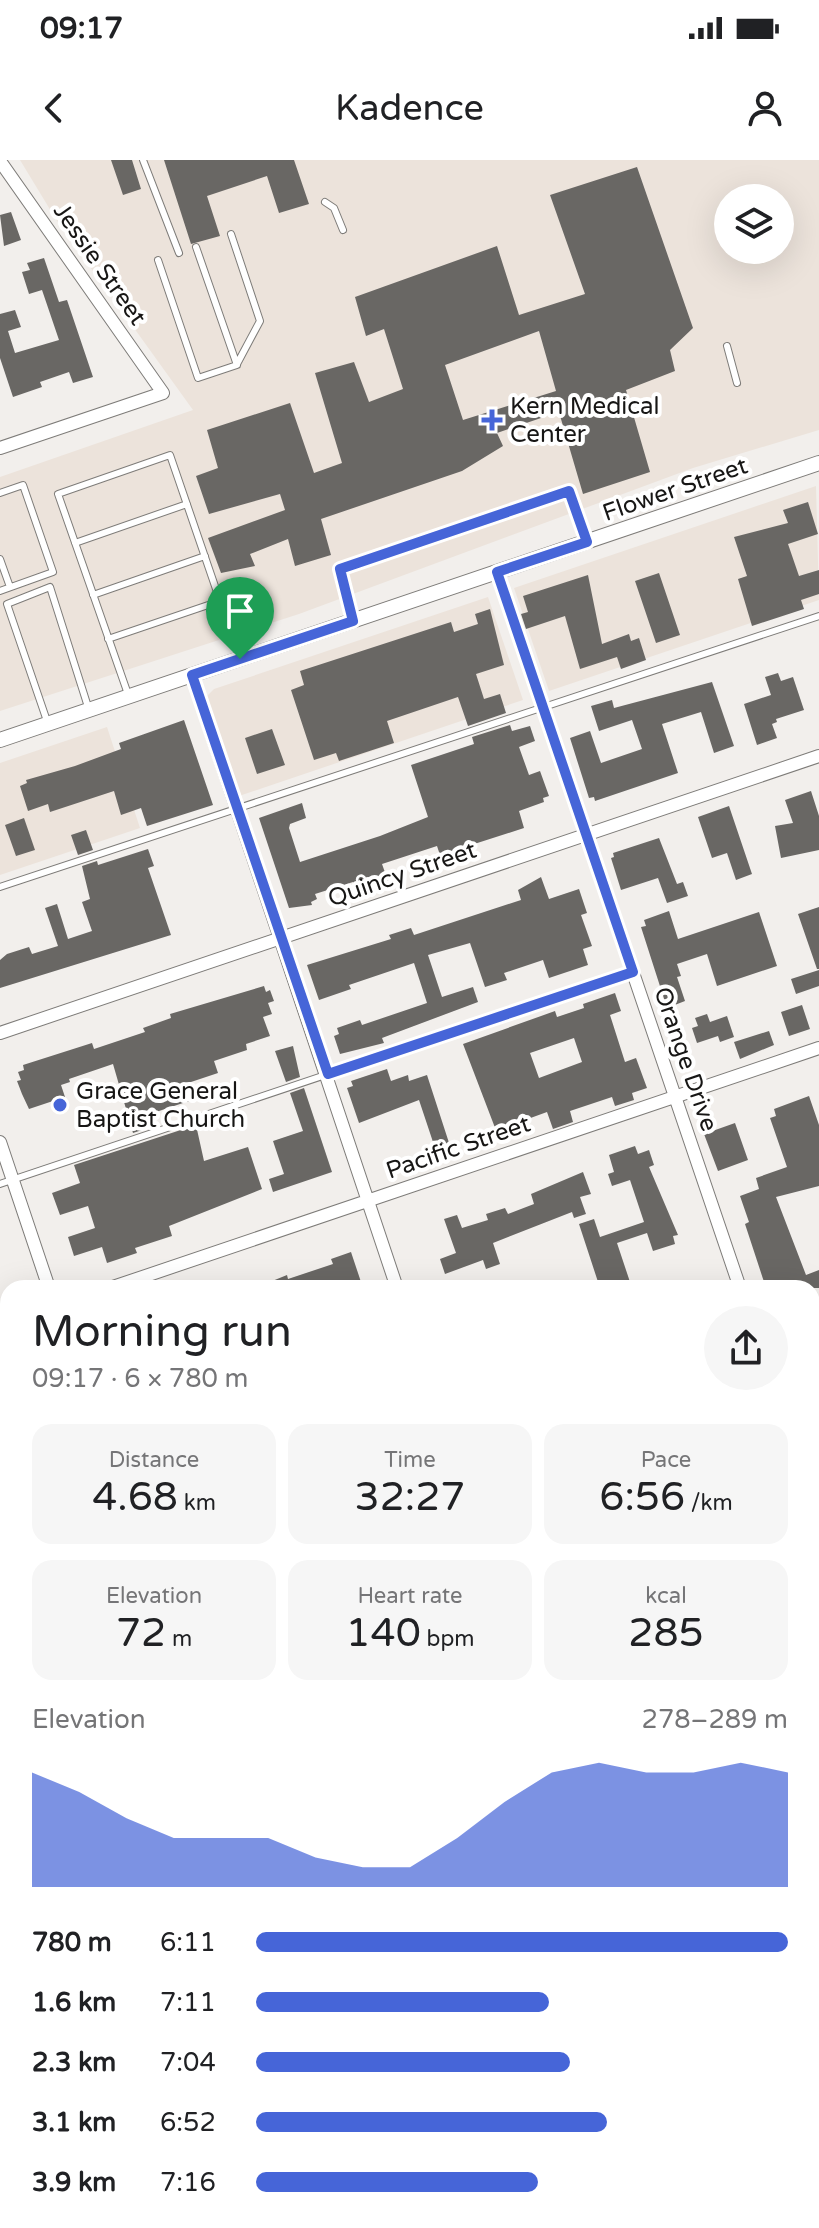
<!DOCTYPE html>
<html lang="en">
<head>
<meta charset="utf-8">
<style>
  :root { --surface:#fff; --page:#f6f6f6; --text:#202124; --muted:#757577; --accent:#4665d8 }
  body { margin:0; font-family:"Varela Round",sans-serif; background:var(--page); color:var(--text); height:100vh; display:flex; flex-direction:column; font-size:30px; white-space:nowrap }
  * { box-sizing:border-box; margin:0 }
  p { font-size:26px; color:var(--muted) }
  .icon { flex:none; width:44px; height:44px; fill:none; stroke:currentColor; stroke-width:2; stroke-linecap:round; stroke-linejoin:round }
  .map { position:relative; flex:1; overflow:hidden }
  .drawer { position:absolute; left:0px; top:1120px; width:820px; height:948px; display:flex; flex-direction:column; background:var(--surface); border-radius:24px 24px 0 0; box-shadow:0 8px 32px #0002 }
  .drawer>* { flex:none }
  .fabs { position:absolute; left:714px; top:24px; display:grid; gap:16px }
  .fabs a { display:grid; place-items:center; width:80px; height:80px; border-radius:50%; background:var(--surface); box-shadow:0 8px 32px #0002; font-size:40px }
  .pin { position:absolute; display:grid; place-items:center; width:68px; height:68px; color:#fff; margin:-82px -34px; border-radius:50% 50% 50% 0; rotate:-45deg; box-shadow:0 0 8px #0007 }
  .pin .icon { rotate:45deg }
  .round { display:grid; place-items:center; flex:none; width:84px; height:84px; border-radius:42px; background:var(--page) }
  .summary { display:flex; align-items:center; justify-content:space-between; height:136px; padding:0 32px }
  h1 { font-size:44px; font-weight:600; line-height:60px }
  .stats { display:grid; grid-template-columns:repeat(3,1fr); gap:12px; height:136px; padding:8px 32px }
  .stats div { display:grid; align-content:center; border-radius:20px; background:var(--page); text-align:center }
  .stats b { font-size:40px; font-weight:600 }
  .stats small { font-size:22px; font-weight:400 }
  .stats p { font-size:22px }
  .chart { height:224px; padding:16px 32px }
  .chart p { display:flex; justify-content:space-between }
  .chart svg { width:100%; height:144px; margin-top:8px; fill:var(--accent); opacity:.7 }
  ul { padding:0 32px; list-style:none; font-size:26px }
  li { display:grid; grid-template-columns:128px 96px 1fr; align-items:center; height:60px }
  li i { height:20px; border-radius:10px; background:var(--accent) }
  .status { display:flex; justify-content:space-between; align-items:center; height:56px; padding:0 40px; background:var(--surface); direction:ltr }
  .status svg { height:22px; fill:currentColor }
  header { display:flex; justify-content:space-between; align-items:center; height:104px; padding:0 32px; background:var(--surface); font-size:36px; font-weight:600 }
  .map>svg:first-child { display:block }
  .built { fill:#ece3db; fill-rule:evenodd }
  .building { fill:#696764; fill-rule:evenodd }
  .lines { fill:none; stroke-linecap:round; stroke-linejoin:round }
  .service-casing { stroke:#7e7c79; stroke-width:8 }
  .minor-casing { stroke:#7e7c79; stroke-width:14 }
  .tertiary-casing { stroke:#7e7c79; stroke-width:16 }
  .secondary-casing { stroke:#7e7c79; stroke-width:18 }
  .service { stroke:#fff; stroke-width:6 }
  .minor { stroke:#fff; stroke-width:12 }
  .tertiary { stroke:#fff; stroke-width:14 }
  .secondary { stroke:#fff; stroke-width:16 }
  .route-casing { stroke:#fff; stroke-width:16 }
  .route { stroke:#4665d8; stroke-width:10 }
  .poi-dot { fill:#4665d8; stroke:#fff; stroke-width:3 }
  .labels { text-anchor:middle; stroke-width:8; stroke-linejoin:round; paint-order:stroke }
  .street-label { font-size:24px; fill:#171615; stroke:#fff }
  .poi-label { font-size:24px; fill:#171615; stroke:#fff; text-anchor:start }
</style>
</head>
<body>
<div class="status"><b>09:17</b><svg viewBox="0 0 49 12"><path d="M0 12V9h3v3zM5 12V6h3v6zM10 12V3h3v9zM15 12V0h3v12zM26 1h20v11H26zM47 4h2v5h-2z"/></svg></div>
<header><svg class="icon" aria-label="back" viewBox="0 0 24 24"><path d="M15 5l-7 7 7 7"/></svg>Kadence<svg class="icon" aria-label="person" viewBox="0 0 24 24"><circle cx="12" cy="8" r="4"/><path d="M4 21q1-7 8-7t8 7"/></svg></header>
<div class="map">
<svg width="819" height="2068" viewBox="0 0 819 2068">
  <rect width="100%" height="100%" fill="#f2efec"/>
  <!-- built -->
  <path class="built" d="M20,0H819V270L693,308L299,454L0,551V317L193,250L57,61ZM728,38H780V90H728Z
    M816,326L819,440L549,531L514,428Z
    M488,437L523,540L239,636L206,537L214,529Z
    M107,567L140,668L0,715V603Z
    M819,1505V1627L812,1630V1507Z
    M8,1609V1719L0,1721V1611Z
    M8,1777V1955L0,1932V1779Z
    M43,2060H336L339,2068H46Z"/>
  <!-- building -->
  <path class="building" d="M111,0H132L141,29L123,35Z
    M164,0H294L309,44L279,53L267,16L207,36L220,76L191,84Z
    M637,7L693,168L670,190L675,211L626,230L650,312L583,334L556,242L541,258L497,273L503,286L462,311L321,359L331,395L295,406L288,379L250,394L255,406L221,413L208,378L285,350L280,334L209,354L196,316L218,308L207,270L290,243L314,313L342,303L315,213L354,202L369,242L403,229L384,169L366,176L355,137L497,86L519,155L585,134L550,35ZM539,171L556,231L463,260L445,205Z
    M11,52L21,80L4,86L0,55Z
    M44,98L59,142L67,140L93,217L73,223L69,212L40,222L42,227L13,237L0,198V154L15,150L21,167L8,171L15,193L59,180L42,130L29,134L22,112L30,110L27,103Z
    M808,342L818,374L788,384L799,416L819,410V434L801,440L804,449L752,466L738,419L747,416L734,377L788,363L783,350Z
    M659,413L680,475L656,483L635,421Z
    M588,415L602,484L629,474L631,481L639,478L646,500L621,509L617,497L580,509L565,456L526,469L521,454L528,452L523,436Z
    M490,449L504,505L476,514L484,539L500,534L506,553L468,566L458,537L387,561L394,583L339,601L336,593L314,600L291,530L304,525L300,511L451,462L454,472L478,464L475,454Z
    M778,513L781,521L793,517L804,550L776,559L777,562L772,564L777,578L757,585L744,544L771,535L765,517Z
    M712,522L734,586L714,593L701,552L662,564L678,613L595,641L594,637L589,638L570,578L590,571L601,603L642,589L632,560L599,571L591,546L612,540L614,548Z
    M184,560L213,645L147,666L141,648L121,655L114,631L50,652L48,644L28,651L20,626L27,623L26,620L75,606L121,589L119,583Z
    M510,565L512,571L530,566L535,581L519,587L529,615L540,611L549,636L543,638L544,642L519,651L524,668L440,695L437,686L382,704L388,721L357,732L353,722L315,734L317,739L311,742L312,745L289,748L259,658L302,643L306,658L290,664L289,668L300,702L380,676L428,657L411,605L474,584L472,577Z
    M272,569L285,605L257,614L245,578Z
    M811,631L819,656V690L781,698L775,666L793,663L785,640Z
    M729,646L752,714L736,720L727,693L712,698L698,657Z
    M24,658L35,690L16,696L5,665Z
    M86,670L93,690L78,695L71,675Z
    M659,678L677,724L683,722L688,736L667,743L658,718L621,730L611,698L614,697L613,693Z
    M148,689L154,706L148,708L171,775L0,828V800L7,794L29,787L32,794L58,786L45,748L57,744L68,779L92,771L82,742L90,739L82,706L97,701L98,705Z
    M541,717L549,739L579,729L587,753L581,755L592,786L583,789L588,805L549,818L543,800L504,813L507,820L485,827L470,783L428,795L442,837L473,827L478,842L382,878L384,883L340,894L334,876L339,874L337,868L360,860L362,865L427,843L414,803L349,825L351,829L319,840L307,805L391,779L389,775L411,768L414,775L521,740L518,730Z
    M819,747V809H817L798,754Z
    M669,751L678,779L759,752L777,806L717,826L707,794L677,804L681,816L677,817L685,841L667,848L641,767L646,766L644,760Z
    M819,810V826L796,834L791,819Z
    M264,826L266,832L270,830L274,841L268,843L272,854L263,857L270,876L246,884L247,890L214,901L218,913L188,923L189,941L153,953L157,965L133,973L113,904L69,919L70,922L61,925L65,937L29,949L22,934L17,921L21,920L18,912L24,910L23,905L92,883L94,889L145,872L143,868L171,858L170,854Z
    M615,833L621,851L610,855L625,902L636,898L647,928L632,933L634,940L615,946L612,937L570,951L573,962L553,969L547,952L525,960L520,969L497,973L463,884L555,851L557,857L584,848L583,844ZM574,878L582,902L539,918L530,893Z
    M802,845L810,869L789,876L781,852Z
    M707,854L710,862L727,856L734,877L720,882L718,876L697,883L692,868L698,866L695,858Z
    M769,871L774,885L740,899L734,882Z
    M293,886L300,917L286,922L275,891Z
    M387,909L391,921L408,915L409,921L427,915L451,989L437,994L419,940L359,963L347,928L353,926L351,921Z
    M304,928L332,1012L273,1032L269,1019L284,1014L273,981L303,971L290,933Z
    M809,936L819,965V1026L776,1037L806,1115L819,1110V1128H766L745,1064L749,1062L740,1036L759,1029L756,1018L787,1007L770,958L776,956L774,949Z
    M735,963L748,1000L718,1011L704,974Z
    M196,965L204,1001L248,987L262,1029L169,1066L172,1076L135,1088L137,1093L107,1103L102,1087L74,1096L68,1077L95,1068L88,1046L60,1055L52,1033L80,1023L74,1005Z
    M635,986L638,994L649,990L654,1005L649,1007L678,1075L673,1076L675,1084L653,1091L647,1073L617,1083L632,1128H600L579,1064L594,1059L600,1077L644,1062L630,1020L612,1026L608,1014L614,1012L609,995Z
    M583,1012L591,1034L580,1037L586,1054L574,1058L572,1052L493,1083L500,1104L486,1109L483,1100L445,1114L440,1099L456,1093L444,1059L457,1055L462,1068L488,1060L486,1054L505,1048L508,1054L534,1044L531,1034Z
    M351,1092L363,1128H255L287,1115L288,1119L333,1104L331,1099Z"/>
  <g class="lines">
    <!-- service casing -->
    <g class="service-casing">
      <path id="service" d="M143,0L179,93
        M325,42L334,48L343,70
        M231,74L260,161L237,204
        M158,100L198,218L237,205L196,87
        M727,186L737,223
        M0,333L23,325L53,412L0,431
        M75,383L187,344
        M0,399L10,427
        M93,435L205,396
        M353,460L340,409L569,331L587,382
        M108,479L220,441
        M129,537L58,334L170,295L240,499
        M47,561L7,444L50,427L89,550
        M0,727L819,456
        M0,1024L633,812
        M0,1311L8,1308
        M812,1540L819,1559
        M0,1604L8,1601
        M0,1699L8,1697
        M0,1969L8,1966
        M353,2068L365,2064"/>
    </g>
    <!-- minor casing -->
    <g class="minor-casing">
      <path id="minor" d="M0,1L163,233L0,288
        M497,412L740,1128
        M192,515L397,1128
        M0,873L819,596
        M0,982L49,1128
        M110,1128L819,888
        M0,1165L8,1162
        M812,1182L819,1180
        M812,1347L819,1368
        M0,1457L8,1454
        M812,1766L819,1764
        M0,2019L8,2042
        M14,2060L17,2068
        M713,2060L716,2068
        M784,2068L808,2060"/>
    </g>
    <!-- tertiary casing -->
    <g class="tertiary-casing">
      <path id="tertiary" d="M0,580L819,303
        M364,2060L367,2068"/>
    </g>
    <!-- secondary casing -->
    <g class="secondary-casing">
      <path id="secondary" d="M812,1474L819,1472
        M0,1739L8,1741
        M0,1760L8,1755"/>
    </g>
    <!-- service -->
    <use href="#service" class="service"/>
    <!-- minor -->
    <use href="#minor" class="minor"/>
    <!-- tertiary -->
    <use href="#tertiary" class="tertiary"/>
    <!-- secondary -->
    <use href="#secondary" class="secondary"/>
  </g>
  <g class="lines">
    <!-- route casing -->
    <g class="route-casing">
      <path id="route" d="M569,331L587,382L497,412L633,812L328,914L192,515L353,461L340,409Z"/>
    </g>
    <!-- route -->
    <use href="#route" class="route"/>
  </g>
  <!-- markers -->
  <g class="poi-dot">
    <path d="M488 248h8v8h8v8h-8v8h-8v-8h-8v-8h8z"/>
    <circle cx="60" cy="945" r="8"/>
  </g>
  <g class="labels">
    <!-- street labels -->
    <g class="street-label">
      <text transform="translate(100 104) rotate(55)" y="8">Jessie Street</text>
      <text transform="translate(675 329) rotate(-19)" y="8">Flower Street</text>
      <text transform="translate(402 714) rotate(-19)" y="8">Quincy Street</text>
      <text transform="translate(686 899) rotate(71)" y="8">Orange Drive</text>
      <text transform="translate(458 987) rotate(-19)" y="8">Pacific Street</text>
    </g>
    <!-- poi labels -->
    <g class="poi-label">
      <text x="510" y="254">Kern Medical<tspan x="510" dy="28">Center</tspan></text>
      <text x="76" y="939">Grace General<tspan x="76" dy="28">Baptist Church</tspan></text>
    </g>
  </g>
</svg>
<div class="fabs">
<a><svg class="icon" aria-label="layers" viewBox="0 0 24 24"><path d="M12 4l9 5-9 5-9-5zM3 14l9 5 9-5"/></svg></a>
</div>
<div class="pin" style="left:240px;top:499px;background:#1e9e55"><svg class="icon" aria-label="arrive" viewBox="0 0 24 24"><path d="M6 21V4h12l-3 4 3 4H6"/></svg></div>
<section class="drawer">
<div class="summary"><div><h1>Morning run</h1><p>09:17 · 6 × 780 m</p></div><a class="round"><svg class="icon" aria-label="share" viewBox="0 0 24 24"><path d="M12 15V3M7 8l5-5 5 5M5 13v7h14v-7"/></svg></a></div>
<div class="stats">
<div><p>Distance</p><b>4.68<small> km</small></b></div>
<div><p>Time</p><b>32:27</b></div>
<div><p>Pace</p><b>6:56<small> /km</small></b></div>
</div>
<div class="stats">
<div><p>Elevation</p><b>72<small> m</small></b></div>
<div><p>Heart rate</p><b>140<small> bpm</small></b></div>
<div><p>kcal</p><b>285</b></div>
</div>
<div class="chart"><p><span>Elevation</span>278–289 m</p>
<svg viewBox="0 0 160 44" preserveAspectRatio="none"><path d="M0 44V9L10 15L20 23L30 29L40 29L50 29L60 35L70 38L80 38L90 29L100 18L110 9L120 6L130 9L140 9L150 6L160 9V44z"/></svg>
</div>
<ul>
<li><b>780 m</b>6:11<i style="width:100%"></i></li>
<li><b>1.6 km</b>7:11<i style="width:55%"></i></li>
<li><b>2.3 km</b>7:04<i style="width:59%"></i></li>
<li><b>3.1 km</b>6:52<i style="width:66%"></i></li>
<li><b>3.9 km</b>7:16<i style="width:53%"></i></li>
</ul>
</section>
</div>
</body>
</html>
